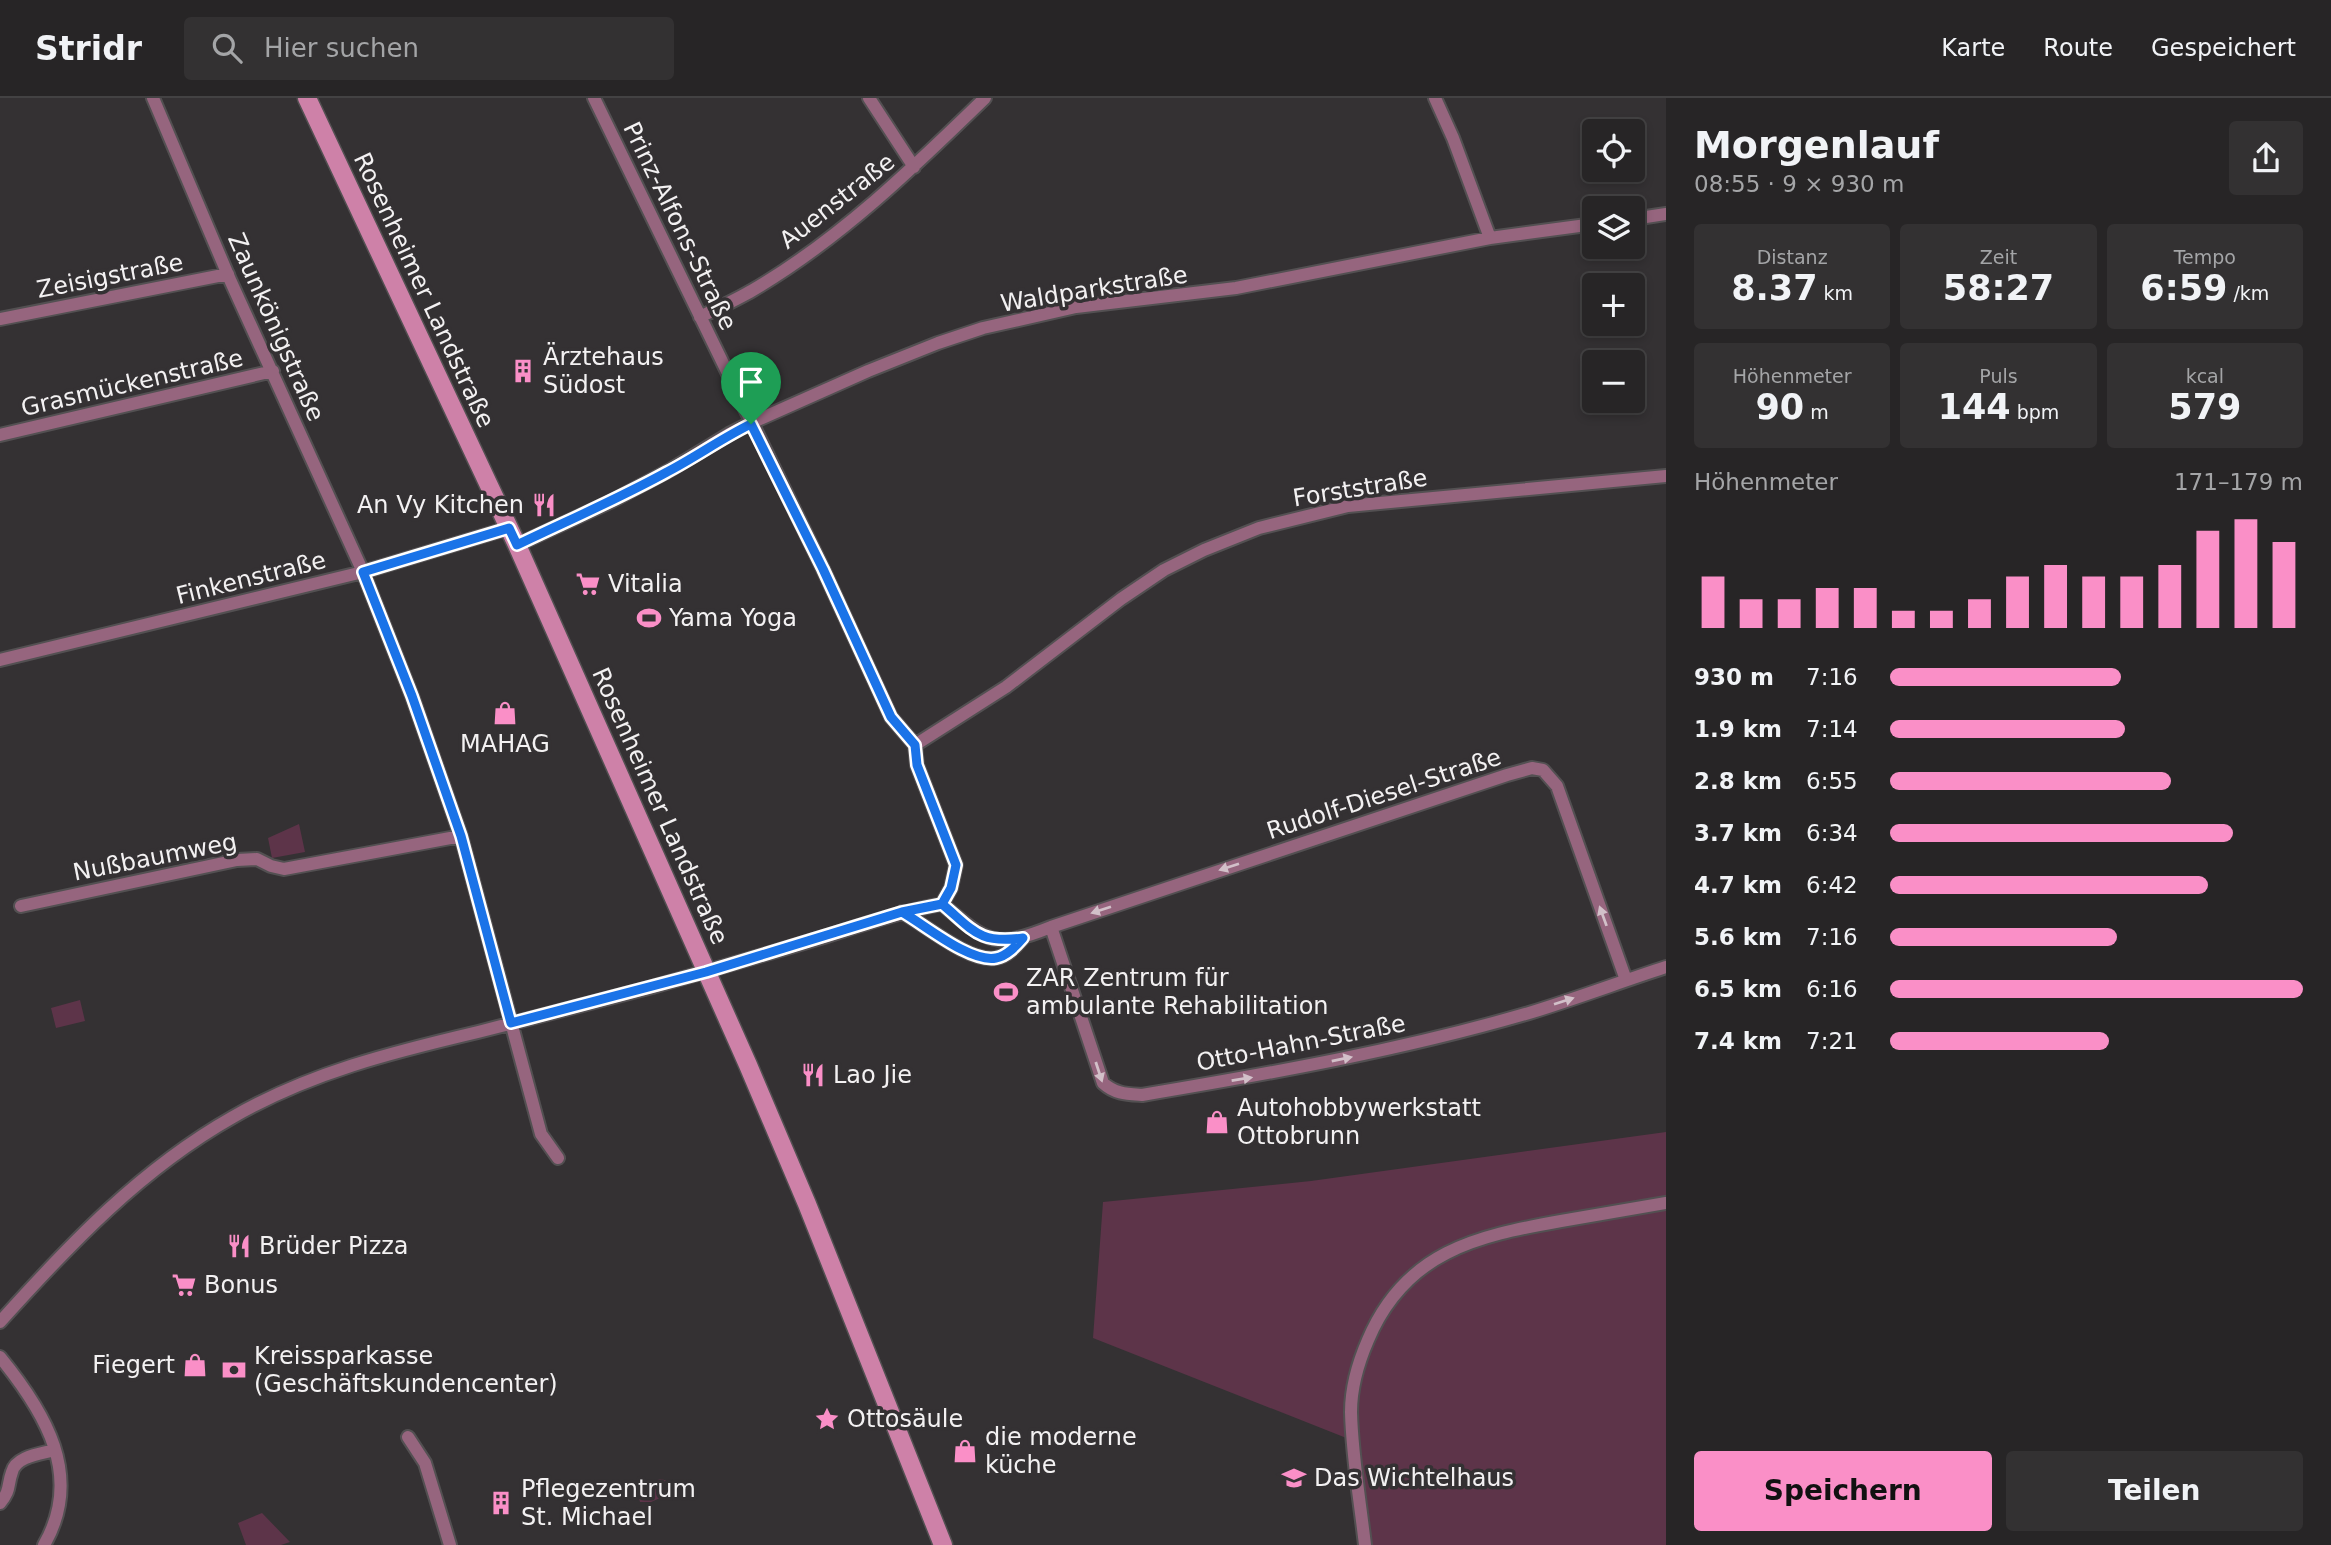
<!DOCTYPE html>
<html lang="de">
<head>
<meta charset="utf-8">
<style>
  :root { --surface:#272526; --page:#333132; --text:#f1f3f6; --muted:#a4a5a7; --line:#434243; --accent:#fa8fc7 }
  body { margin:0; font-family:"DejaVu Sans",sans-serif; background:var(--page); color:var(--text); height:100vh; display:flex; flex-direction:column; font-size:26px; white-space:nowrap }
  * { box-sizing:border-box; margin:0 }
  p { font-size:23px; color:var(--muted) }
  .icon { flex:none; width:38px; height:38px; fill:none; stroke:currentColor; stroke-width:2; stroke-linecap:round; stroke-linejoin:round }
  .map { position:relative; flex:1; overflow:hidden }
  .side { display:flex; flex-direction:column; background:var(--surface); width:665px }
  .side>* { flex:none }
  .controls { position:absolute; left:1582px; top:21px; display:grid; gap:14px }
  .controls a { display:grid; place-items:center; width:63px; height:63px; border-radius:7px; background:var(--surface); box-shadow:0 4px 10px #0003,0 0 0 2px var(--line); font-size:35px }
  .pin { position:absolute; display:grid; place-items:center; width:60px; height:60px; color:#fff; margin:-72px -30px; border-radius:50% 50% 50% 0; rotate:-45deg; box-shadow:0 0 7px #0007 }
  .pin .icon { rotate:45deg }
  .round { display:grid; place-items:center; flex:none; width:74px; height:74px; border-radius:7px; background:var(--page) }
  .summary { display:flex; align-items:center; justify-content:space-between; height:119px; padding:0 28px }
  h1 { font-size:38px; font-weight:700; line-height:52px }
  .metrics { display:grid; grid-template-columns:repeat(3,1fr); gap:10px; height:119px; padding:7px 28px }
  .metrics div { display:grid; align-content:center; border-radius:7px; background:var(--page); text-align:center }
  .metrics b { font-size:35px; font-weight:700 }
  .metrics small { font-size:19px; font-weight:400 }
  .metrics p { font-size:19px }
  .chart { height:196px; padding:14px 28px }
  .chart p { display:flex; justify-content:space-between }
  .chart svg { width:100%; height:126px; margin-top:7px; stroke:var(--accent); stroke-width:6 }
  .cta { display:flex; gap:14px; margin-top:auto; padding:14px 28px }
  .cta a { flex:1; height:80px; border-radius:7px; background:var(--accent); color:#111; font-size:28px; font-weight:700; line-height:80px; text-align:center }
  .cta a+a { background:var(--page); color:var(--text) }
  ul { padding:0 28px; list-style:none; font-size:23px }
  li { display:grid; grid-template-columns:112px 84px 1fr; align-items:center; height:52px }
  li i { height:18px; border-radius:9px; background:var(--accent) }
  header { display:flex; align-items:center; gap:42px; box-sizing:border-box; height:98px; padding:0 35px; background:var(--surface); border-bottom:2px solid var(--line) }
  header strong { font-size:33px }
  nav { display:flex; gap:38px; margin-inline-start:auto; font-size:24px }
  .search { width:490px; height:63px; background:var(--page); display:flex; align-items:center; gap:18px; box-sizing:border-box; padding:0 24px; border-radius:7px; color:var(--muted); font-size:26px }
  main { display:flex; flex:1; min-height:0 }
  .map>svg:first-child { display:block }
  .green { fill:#5d3449 }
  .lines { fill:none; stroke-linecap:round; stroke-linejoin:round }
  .minor-casing { stroke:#535052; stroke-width:16 }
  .secondary-casing { stroke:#535052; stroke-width:21 }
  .minor { stroke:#96657e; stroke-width:12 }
  .secondary { stroke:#ce81a8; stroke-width:18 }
  .oneway { fill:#d2c0c9 }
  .route-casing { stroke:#fff; stroke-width:14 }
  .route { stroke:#1a73e8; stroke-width:9 }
  .labels { text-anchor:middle; stroke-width:7; stroke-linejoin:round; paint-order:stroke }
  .street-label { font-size:24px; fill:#f3f1f2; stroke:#343133 }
  .poi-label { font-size:24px; fill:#f3f1f2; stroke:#343133; text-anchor:start }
</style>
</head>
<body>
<header>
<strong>Stridr</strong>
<div class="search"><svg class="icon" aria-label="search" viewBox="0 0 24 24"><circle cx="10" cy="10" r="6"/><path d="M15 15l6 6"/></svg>Hier suchen</div>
<nav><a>Karte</a><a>Route</a><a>Gespeichert</a></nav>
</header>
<main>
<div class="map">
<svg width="1666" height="1447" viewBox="0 0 1666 1447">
  <rect width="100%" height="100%" fill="#343133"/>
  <!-- green -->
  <path class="green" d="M299,726L305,754L272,760L268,740Z
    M80,902L85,923L56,930L51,910Z
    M1666,1034V1447H1369L1359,1345L1093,1240L1103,1104L1311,1083Z
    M660,1381L669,1383L667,1397L651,1404H640L636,1389Z
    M262,1415L290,1444L281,1447H246L238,1425Z"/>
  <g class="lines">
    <!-- minor casing -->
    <g class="minor-casing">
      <path id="minor" d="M153,0L231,184L363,474L412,598L461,738L541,1036L558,1060
        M594,0L823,471L891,619L915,647L917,667L956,767L951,790L942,806
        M869,0L914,69
        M1435,0L1453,40L1490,140
        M1633,121L1666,116
        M700,219C718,210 736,202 753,192C840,141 913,70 985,0
        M0,221L228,176
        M0,337L273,273
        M517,447L612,403L670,372L729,336L751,325L868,273L938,245L983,230L1076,209L1236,190L1490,140L1594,126
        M0,562L363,474L509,430
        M915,647L1006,589L1121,501L1164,472L1204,452L1259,430L1348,408L1666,378
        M942,806C987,844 994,852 1051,829L1507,677L1532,670L1543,672L1557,688L1626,882
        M21,808L237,762L257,761L271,768L284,771L461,738
        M902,814C925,827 970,865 996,860C1008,858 1016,848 1023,840
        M1051,829L1103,985C1115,996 1127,996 1142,997C1273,975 1402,952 1529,915C1575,901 1620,884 1666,869
        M0,1224C70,1146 141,1071 233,1019C309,975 393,954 478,934C536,919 594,904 652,889C708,873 764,857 820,840C862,827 899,814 942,806
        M0,1259C45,1314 84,1378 44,1447
        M408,1339L425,1365L450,1447
        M0,1405C11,1392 7,1388 12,1374C16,1358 41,1356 55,1352
        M1365,1447C1360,1403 1352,1358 1351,1314C1351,1289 1358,1265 1368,1242C1405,1154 1476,1138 1561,1123C1596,1117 1631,1111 1666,1105"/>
    </g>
    <!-- secondary casing -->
    <g class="secondary-casing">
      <path id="secondary" d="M307,0L517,447L748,967L807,1106L943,1447"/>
    </g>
    <!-- minor -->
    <use href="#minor" class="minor"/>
    <!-- secondary -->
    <use href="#secondary" class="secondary"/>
  </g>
  <!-- one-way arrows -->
  <defs><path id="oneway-solid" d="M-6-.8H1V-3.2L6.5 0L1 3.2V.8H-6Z" transform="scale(1.75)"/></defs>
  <g class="oneway">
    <use href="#oneway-solid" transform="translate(1229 769) rotate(162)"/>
    <use href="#oneway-solid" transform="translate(1101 812) rotate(162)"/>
    <use href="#oneway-solid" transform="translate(1603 818) rotate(-110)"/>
    <use href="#oneway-solid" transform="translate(1564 903) rotate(-18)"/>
    <use href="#oneway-solid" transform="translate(1342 961) rotate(-12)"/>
    <use href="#oneway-solid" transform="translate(1099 974) rotate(72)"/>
    <use href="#oneway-solid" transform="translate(1242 981) rotate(-9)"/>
  </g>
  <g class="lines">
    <!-- route casing -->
    <g class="route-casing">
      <path id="route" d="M751,326C722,340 696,359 667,374C618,401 567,423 517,447L509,430L363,474L412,598L461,738L511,925L706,874L902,814L942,806C974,833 979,846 1023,840C1016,848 1007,858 996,860C970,865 925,827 902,814L942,806L951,790L956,767L917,667L915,647L891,619L823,471L751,326"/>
    </g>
    <!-- route -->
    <use href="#route" class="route"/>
  </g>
  <!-- icons -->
  <defs>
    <g id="building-bare" transform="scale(1.89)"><path d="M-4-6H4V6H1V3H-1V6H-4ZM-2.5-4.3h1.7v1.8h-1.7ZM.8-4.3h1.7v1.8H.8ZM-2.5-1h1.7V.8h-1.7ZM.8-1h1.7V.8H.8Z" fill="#fa8fc7" stroke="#343133" stroke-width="2.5" paint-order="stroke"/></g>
    <g id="restaurant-bare" transform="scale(1.89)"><path d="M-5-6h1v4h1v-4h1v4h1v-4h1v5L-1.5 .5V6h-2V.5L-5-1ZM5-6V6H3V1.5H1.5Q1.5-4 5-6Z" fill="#fa8fc7" stroke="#343133" stroke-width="2.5" paint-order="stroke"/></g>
    <g id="supermarket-bare" transform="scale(1.89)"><path d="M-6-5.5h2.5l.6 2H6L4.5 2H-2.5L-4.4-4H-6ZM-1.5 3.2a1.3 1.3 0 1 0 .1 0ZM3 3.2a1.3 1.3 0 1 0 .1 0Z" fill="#fa8fc7" stroke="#343133" stroke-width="2.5" paint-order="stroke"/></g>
    <g id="stadium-bare" transform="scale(1.89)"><path d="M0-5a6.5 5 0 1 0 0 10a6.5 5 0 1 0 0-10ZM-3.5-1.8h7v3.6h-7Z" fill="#fa8fc7" stroke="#343133" stroke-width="2.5" paint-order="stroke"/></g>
    <g id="shop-bare" transform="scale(1.89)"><path d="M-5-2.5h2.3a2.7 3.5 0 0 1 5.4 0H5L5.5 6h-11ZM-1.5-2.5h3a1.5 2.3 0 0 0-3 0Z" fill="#fa8fc7" stroke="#343133" stroke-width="2.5" paint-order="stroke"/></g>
    <g id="bank-bare" transform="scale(1.89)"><path d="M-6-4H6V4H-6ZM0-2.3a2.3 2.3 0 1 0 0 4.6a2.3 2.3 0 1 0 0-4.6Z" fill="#fa8fc7" stroke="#343133" stroke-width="2.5" paint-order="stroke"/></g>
    <g id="sight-bare" transform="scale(1.89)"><path d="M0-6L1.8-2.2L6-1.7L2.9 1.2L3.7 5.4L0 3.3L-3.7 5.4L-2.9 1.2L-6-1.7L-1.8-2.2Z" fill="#fa8fc7" stroke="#343133" stroke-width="2.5" paint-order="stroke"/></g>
    <g id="school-bare" transform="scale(1.89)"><path d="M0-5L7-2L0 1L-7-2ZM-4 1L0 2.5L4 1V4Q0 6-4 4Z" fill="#fa8fc7" stroke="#343133" stroke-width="2.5" paint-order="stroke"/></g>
  </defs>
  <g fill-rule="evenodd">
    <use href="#building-bare" x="523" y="273"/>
    <use href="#restaurant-bare" x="544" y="407"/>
    <use href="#supermarket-bare" x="588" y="486"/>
    <use href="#stadium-bare" x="649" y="520"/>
    <use href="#shop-bare" x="505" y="615"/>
    <use href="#stadium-bare" x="1006" y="894"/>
    <use href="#restaurant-bare" x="813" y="977"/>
    <use href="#shop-bare" x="1217" y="1024"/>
    <use href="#restaurant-bare" x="239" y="1148"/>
    <use href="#supermarket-bare" x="184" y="1187"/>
    <use href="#shop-bare" x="195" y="1267"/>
    <use href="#bank-bare" x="234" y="1272"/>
    <use href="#sight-bare" x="827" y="1321"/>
    <use href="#shop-bare" x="965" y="1353"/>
    <use href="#school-bare" x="1294" y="1380"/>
    <use href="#building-bare" x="501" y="1405"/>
  </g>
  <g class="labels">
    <!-- street labels -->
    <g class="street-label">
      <text transform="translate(837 103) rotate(-38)" y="8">Auenstraße</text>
      <text transform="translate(680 128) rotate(64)" y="8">Prinz-Alfons-Straße</text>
      <text transform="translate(110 178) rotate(-11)" y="8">Zeisigstraße</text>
      <text transform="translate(1094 191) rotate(-9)" y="8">Waldparkstraße</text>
      <text transform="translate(424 192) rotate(65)" y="8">Rosenheimer Landstraße</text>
      <text transform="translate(276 229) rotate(66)" y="8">Zaunkönigstraße</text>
      <text transform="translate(132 285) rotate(-13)" y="8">Grasmückenstraße</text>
      <text transform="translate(1360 390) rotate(-9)" y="8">Forststraße</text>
      <text transform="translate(251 480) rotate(-14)" y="8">Finkenstraße</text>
      <text transform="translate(1384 696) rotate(-18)" y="8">Rudolf-Diesel-Straße</text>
      <text transform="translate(660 708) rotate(66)" y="8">Rosenheimer Landstraße</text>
      <text transform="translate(155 759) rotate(-11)" y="8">Nußbaumweg</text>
      <text transform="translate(1301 945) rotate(-11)" y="8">Otto-Hahn-Straße</text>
    </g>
    <!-- poi labels -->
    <g class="poi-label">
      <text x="543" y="267">Ärztehaus<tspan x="543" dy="28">Südost</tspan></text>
      <text x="524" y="415" text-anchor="end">An Vy Kitchen</text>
      <text x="608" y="494">Vitalia</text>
      <text x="669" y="528">Yama Yoga</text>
      <text x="505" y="654" text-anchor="middle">MAHAG</text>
      <text x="1026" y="888">ZAR Zentrum für<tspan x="1026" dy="28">ambulante Rehabilitation</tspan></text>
      <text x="833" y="985">Lao Jie</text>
      <text x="1237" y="1018">Autohobbywerkstatt<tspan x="1237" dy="28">Ottobrunn</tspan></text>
      <text x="259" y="1156">Brüder Pizza</text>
      <text x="204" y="1195">Bonus</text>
      <text x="254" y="1266">Kreissparkasse<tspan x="254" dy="28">(Geschäftskundencenter)</tspan></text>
      <text x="175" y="1275" text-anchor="end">Fiegert</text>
      <text x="847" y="1329">Ottosäule</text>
      <text x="985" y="1347">die moderne<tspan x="985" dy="28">küche</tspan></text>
      <text x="1314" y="1388">Das Wichtelhaus</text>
      <text x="521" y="1399">Pflegezentrum<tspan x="521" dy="28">St. Michael</tspan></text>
    </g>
  </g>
</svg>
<div class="controls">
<a><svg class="icon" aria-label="locate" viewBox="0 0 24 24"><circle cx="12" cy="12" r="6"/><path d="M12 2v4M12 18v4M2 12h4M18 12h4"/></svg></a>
<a><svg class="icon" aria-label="layers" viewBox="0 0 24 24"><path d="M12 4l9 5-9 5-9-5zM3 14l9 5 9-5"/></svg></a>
<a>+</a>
<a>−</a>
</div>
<div class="pin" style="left:751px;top:326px;background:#1e9e55"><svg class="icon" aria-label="arrive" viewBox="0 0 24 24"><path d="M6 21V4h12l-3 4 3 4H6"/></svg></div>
</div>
<section class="side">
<div class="summary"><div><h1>Morgenlauf</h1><p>08:55 · 9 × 930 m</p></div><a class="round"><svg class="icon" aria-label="share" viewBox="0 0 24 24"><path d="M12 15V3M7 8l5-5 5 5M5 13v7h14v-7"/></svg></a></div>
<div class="metrics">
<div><p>Distanz</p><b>8.37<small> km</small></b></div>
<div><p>Zeit</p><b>58:27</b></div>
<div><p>Tempo</p><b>6:59<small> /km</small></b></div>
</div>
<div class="metrics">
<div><p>Höhenmeter</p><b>90<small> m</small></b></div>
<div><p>Puls</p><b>144<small> bpm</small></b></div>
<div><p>kcal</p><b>579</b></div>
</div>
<div class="chart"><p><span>Höhenmeter</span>171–179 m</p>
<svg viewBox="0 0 160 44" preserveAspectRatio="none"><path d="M5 44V26M15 44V34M25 44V34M35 44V30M45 44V30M55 44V38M65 44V38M75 44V34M85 44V26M95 44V22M105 44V26M115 44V26M125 44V22M135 44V10M145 44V6M155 44V14"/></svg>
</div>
<ul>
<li><b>930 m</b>7:16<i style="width:56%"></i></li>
<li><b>1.9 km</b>7:14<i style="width:57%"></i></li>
<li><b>2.8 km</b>6:55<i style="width:68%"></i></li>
<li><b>3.7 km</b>6:34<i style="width:83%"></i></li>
<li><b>4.7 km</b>6:42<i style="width:77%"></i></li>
<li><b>5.6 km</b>7:16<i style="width:55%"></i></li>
<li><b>6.5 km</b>6:16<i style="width:100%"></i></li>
<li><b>7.4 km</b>7:21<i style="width:53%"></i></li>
</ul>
<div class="cta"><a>Speichern</a><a>Teilen</a></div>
</section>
</main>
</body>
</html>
